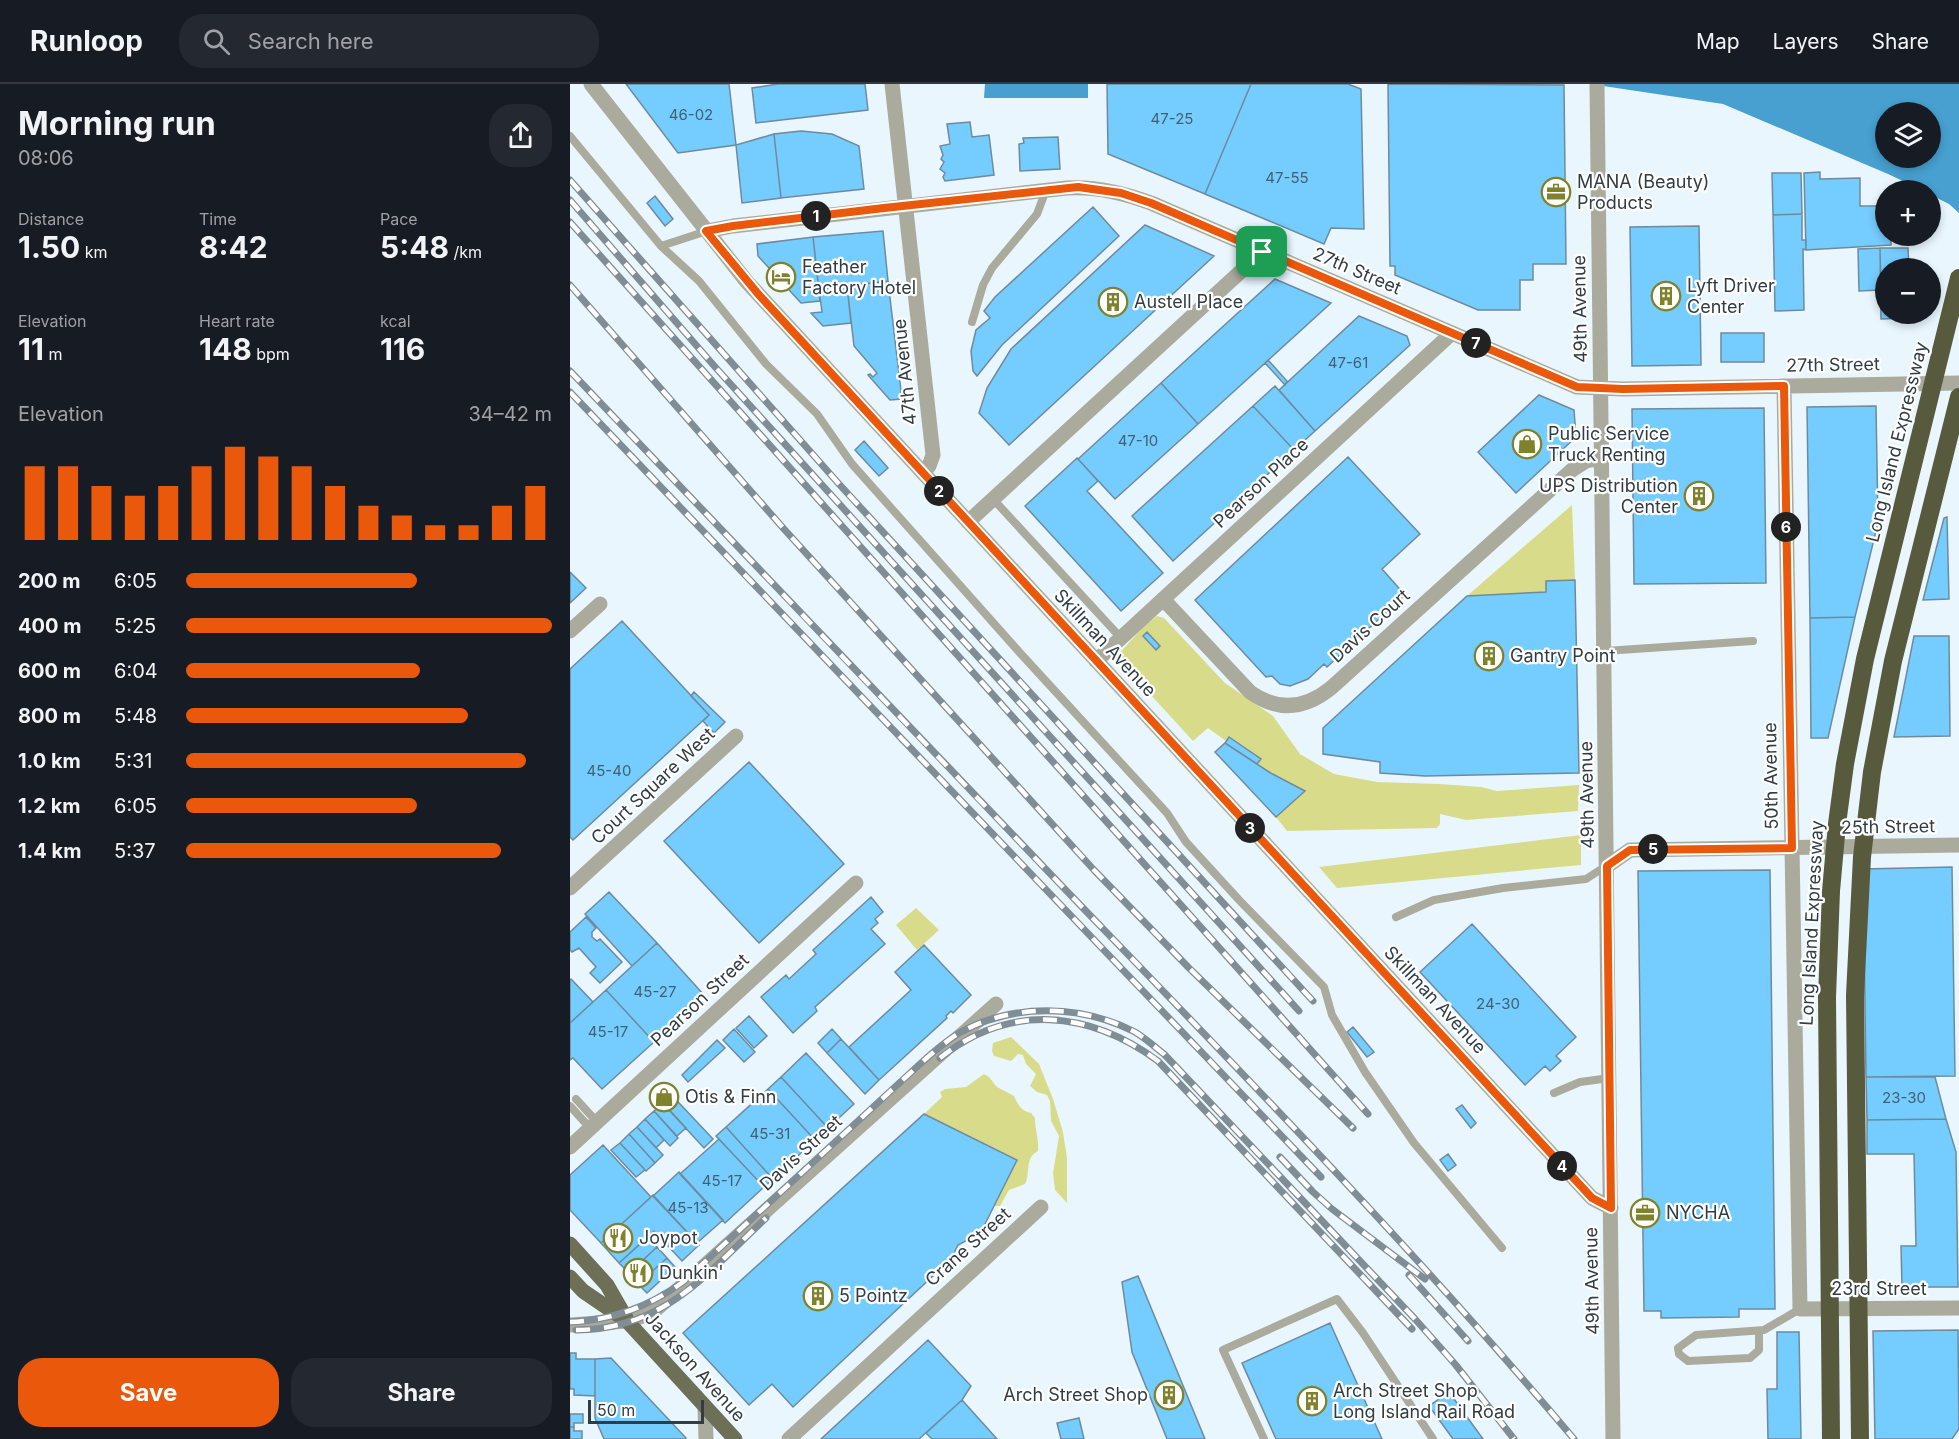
<!DOCTYPE html>
<html lang="en">
<head>
<meta charset="utf-8">
<style>
  :root { --surface:#171b24; --page:#242831; --text:#f1f3f6; --muted:#9ea1a6; --line:#363941; --accent:#ea580c }
  body { margin:0; font-family:Inter,sans-serif; background:var(--page); color:var(--text); height:100vh; display:flex; flex-direction:column; font-size:22px; white-space:nowrap }
  * { box-sizing:border-box; margin:0 }
  p { font-size:20px; color:var(--muted) }
  .icon { flex:none; width:33px; height:33px; fill:none; stroke:currentColor; stroke-width:2; stroke-linecap:round; stroke-linejoin:round }
  .map { position:relative; flex:1; overflow:hidden }
  .side { display:flex; flex-direction:column; background:var(--surface); width:570px }
  .side>* { flex:none }
  .tools { position:absolute; left:1305px; top:18px; display:grid; gap:12px }
  .tools a { display:grid; place-items:center; width:66px; height:66px; border-radius:50%; background:var(--surface); box-shadow:0 3px 9px #0003; font-size:30px }
  .scale { position:absolute; left:18px; bottom:15px; width:116px; box-sizing:border-box; padding-left:6px; border:3px solid #303d44; border-top:0; font-size:16px; line-height:21px; white-space:nowrap; color:#303d44; -webkit-text-stroke:4px #fff; paint-order:stroke }
  .pin { position:absolute; display:grid; place-items:center; width:51px; height:51px; color:#fff; margin:-26px; border-radius:12px; box-shadow:0 3px 9px #0006 }
  .km { position:absolute; width:30px; height:30px; margin:-15px; border-radius:50%; background:#222; color:#fff; font-size:16px; line-height:30px; text-align:center }
  .round { display:grid; place-items:center; flex:none; width:63px; height:63px; border-radius:24px; background:var(--page) }
  .head { display:flex; align-items:center; justify-content:space-between; height:102px; padding:0 18px }
  h1 { font-size:33px; font-weight:700; line-height:45px }
  .metrics { display:grid; grid-template-columns:repeat(3,1fr); gap:9px; height:102px; padding:6px 18px }
  .metrics div { display:grid; align-content:center }
  .metrics b { font-size:30px; font-weight:700 }
  .metrics small { font-size:16px; font-weight:400 }
  .metrics p { font-size:16px }
  .chart { height:168px; padding:12px 18px }
  .chart p { display:flex; justify-content:space-between }
  .chart svg { width:100%; height:108px; margin-top:6px; stroke:var(--accent); stroke-width:6 }
  .primary-button { display:flex; gap:12px; margin-top:auto; padding:12px 18px }
  .primary-button a { flex:1; height:69px; border-radius:24px; background:var(--accent); color:#fff; font-size:24px; font-weight:700; line-height:69px; text-align:center }
  .primary-button a+a { background:var(--page); color:var(--text) }
  ul { padding:0 18px; list-style:none; font-size:20px }
  li { display:grid; grid-template-columns:96px 72px 1fr; align-items:center; height:45px }
  li i { height:15px; border-radius:8px; background:var(--accent) }
  header { display:flex; align-items:center; gap:36px; box-sizing:border-box; height:84px; padding:0 30px; background:var(--surface); border-bottom:2px solid var(--line) }
  header strong { font-size:28px }
  nav { display:flex; gap:33px; margin-inline-start:auto; font-size:21px }
  .search { width:420px; height:54px; background:var(--page); display:flex; align-items:center; gap:15px; box-sizing:border-box; padding:0 21px; border-radius:24px; color:var(--muted); font-size:22px }
  main { display:flex; flex:1; min-height:0 }
  .map>svg:first-child { display:block }
  .green { fill:#d8dc8a }
  .water { fill:#47a0d0; fill-rule:evenodd }
  .building { fill:#75ccfe; stroke:#6e8b9d; stroke-width:1.5 }
  .lines { fill:none; stroke-linecap:round; stroke-linejoin:round }
  .service { stroke:#aaab9d; stroke-width:8 }
  .minor { stroke:#aaab9d; stroke-width:15 }
  .tertiary { stroke:#aaab9d; stroke-width:15 }
  .primary { stroke:#6d6f57; stroke-width:15 }
  .motorway { stroke:#585a3d; stroke-width:18 }
  .rail-casing { stroke:#808d94; stroke-width:7 }
  .rail { stroke:#fff; stroke-width:4.5; stroke-dasharray:14; stroke-linecap:butt }
  .route-casing { stroke:#fff; stroke-width:12 }
  .route { stroke:#ea580c; stroke-width:8 }
  .labels { text-anchor:middle; stroke-width:4.5; stroke-linejoin:round; paint-order:stroke }
  .number-label { font-size:15px; fill:#416172 }
  .poi-label { font-size:18px; fill:#303d44; stroke:#fff; text-anchor:start }
  .street-label { font-size:18px; fill:#303d44; stroke:#fff }
</style>
</head>
<body>
<header>
<strong>Runloop</strong>
<div class="search"><svg class="icon" aria-label="search" viewBox="0 0 24 24"><circle cx="10" cy="10" r="6"/><path d="M15 15l6 6"/></svg>Search here</div>
<nav><a>Map</a><a>Layers</a><a>Share</a></nav>
</header>
<main>
<section class="side">
<div class="head"><div><h1>Morning run</h1><p>08:06</p></div><a class="round"><svg class="icon" aria-label="share" viewBox="0 0 24 24"><path d="M12 15V3M7 8l5-5 5 5M5 13v7h14v-7"/></svg></a></div>
<div class="metrics">
<div><p>Distance</p><b>1.50<small> km</small></b></div>
<div><p>Time</p><b>8:42</b></div>
<div><p>Pace</p><b>5:48<small> /km</small></b></div>
</div>
<div class="metrics">
<div><p>Elevation</p><b>11<small> m</small></b></div>
<div><p>Heart rate</p><b>148<small> bpm</small></b></div>
<div><p>kcal</p><b>116</b></div>
</div>
<div class="chart"><p><span>Elevation</span>34–42 m</p>
<svg viewBox="0 0 160 44" preserveAspectRatio="none"><path d="M5 44V14M15 44V14M25 44V22M35 44V26M45 44V22M55 44V14M65 44V6M75 44V10M85 44V14M95 44V22M105 44V30M115 44V34M125 44V38M135 44V38M145 44V30M155 44V22"/></svg>
</div>
<ul>
<li><b>200 m</b>6:05<i style="width:63%"></i></li>
<li><b>400 m</b>5:25<i style="width:100%"></i></li>
<li><b>600 m</b>6:04<i style="width:64%"></i></li>
<li><b>800 m</b>5:48<i style="width:77%"></i></li>
<li><b>1.0 km</b>5:31<i style="width:93%"></i></li>
<li><b>1.2 km</b>6:05<i style="width:63%"></i></li>
<li><b>1.4 km</b>5:37<i style="width:86%"></i></li>
</ul>
<div class="primary-button"><a>Save</a><a>Share</a></div>
</section>
<div class="map">
<svg width="1389" height="1355" viewBox="0 0 1389 1355">
  <rect width="100%" height="100%" fill="#e9f6fe"/>
  <!-- green -->
  <path class="green" d="M1002,421L1005,496L976,508L897,512Z
    M587,532L594,534L655,599L703,632L730,670L764,690L807,698L870,700L911,703L927,707L1009,701L1008,727L896,736L870,730V740L867,744L717,747L706,733L734,707L699,688L638,644L623,657L546,573L574,542Z
    M1011,751V781L767,804L749,783Z
    M346,824L369,846L347,866L326,841Z
    M441,953L469,980L483,1015L493,1048L497,1074V1119L485,1106L483,1089L489,1052L481,1037L480,1017L477,1011L467,1008L460,1002L466,990L456,980L453,971L448,970L441,977L424,972L422,967L423,959Z
    M414,990L419,993L427,1003L444,1012C448,1021 451,1027 461,1029L465,1034C465,1046 469,1055 468,1067C454,1074 461,1089 455,1100L439,1106L430,1122H424L446,1076L354,1030L372,1013L370,1008L375,1005L396,1003Z"/>
  <!-- water -->
  <path class="water" d="M415,0H518V14H414Z
    M1020,0H1389V129L1379,120L1361,111L1360,106H1352L1318,90L1153,20ZM1316,28H1360V74H1316Z"/>
  <!-- building -->
  <path class="building" d="M56,0H159L166,61L108,69Z
    M208,0H295L298,26L186,39L182,4Z
    M537,0H681L635,110L538,70Z
    M681,0H778L791,5L794,145L761,144L754,160L635,110Z
    M818,0L994,1L996,180H963V196H950V226H908L825,191V182H820Z
    M400,38L402,53L419,51L424,91L375,97L373,93L375,89L370,85L374,78L371,75L373,71L370,62L380,60L377,40Z
    M231,47L262,50L289,62L294,105L211,114L204,50Z
    M204,50L211,114L172,119L166,61Z
    M488,53L490,85L450,87L449,60L454,59L453,54Z
    M1250,88V95L1290,94V122H1316V152H1321V161L1236,166L1234,89Z
    M1202,89H1231L1232,130L1203,131Z
    M85,112L103,135L95,142L77,119Z
    M523,123L549,152L432,261L407,292L403,287L401,267L406,246L420,234L414,227L425,213Z
    M1232,130V156H1236V166L1233,165L1234,226L1205,227L1203,131Z
    M575,141L644,172L439,361L409,329L417,304L441,265Z
    M1129,142L1131,281L1062,282L1060,143Z
    M313,147L318,197L249,205L243,153Z
    M243,153L250,217L231,219L188,172L187,160Z
    M1310,164L1311,206L1289,207L1288,165Z
    M1310,164H1338L1339,184H1316V230H1340V234L1311,235Z
    M705,195L761,219L628,340L591,299Z
    M318,197L332,315L320,316L298,291L300,290L303,293L307,289L284,262L277,202Z
    M277,202L281,239L253,242L241,229L252,228L249,205Z
    M789,232L837,252L840,261L745,347L709,306Z
    M1151,249H1194V278H1151Z
    M698,276L717,297L715,301L695,279Z
    M591,299L628,340L545,415L508,375Z
    M705,302L745,347L724,366L683,322Z
    M969,311L1004,326L1006,353L946,409L908,368Z
    M683,322L724,366L603,477L562,432Z
    M1306,322L1308,439L1285,533L1240,534L1237,323Z
    M1194,324L1196,499L1064,500L1062,325Z
    M294,357L318,384L309,392L285,366Z
    M778,373L850,450L812,485L835,511L757,583L754,580L738,595L720,602L710,600L702,592L696,593L625,516Z
    M507,374L528,397L517,407L593,489L551,527L455,422Z
    M1377,433L1379,515L1353,516L1374,434Z
    M0,488L16,504L0,519Z
    M0,488L16,504L0,519Z
    M1005,496L1009,689L855,692L810,689V678L753,670V644L897,512L976,508V497Z
    M1285,533L1258,654H1241L1240,534Z
    M52,537L139,631L3,756L0,753V585Z
    M577,548L590,562L586,566L573,552Z
    M1344,552H1379L1380,652L1324,653Z
    M124,608L155,638L144,649L133,637L139,631L121,612Z
    M659,653L691,675L687,680L655,659Z
    M655,659L699,688L735,707L706,733L645,668Z
    M179,678L274,780L189,859L94,757Z
    M1382,783L1385,992L1296,993L1293,785Z
    M1200,786L1205,1225H1169V1233L1091,1234V1227H1074L1068,787Z
    M39,808L87,859L62,882L15,830Z
    M301,813L313,828L305,835L308,839L301,845L315,860L245,923L247,927L223,949L191,913L216,891L219,895L246,870L243,866Z
    M16,833L26,844L22,848V853L27,857L30,855L52,878L30,899L20,889L26,883L9,864L2,868L0,866V848Z
    M902,840L1006,953L986,972L991,977L980,987L975,982L955,1001L850,888Z
    M87,859L134,911L84,958L36,906Z
    M354,861L401,911L383,929L381,927L376,932L377,934L309,996L279,963L341,906L325,888Z
    M1,895L23,918L0,939V896Z
    M36,906L84,958L32,1005L3,974L0,976V939Z
    M179,932L197,952L184,964L166,944Z
    M783,943L804,968L797,973L777,948Z
    M164,945L185,968L174,978L153,956Z
    M262,945L271,955L257,969L248,959Z
    M271,955L309,996L295,1010L257,969Z
    M147,956L155,964L118,998L112,991Z
    M236,969L284,1020L258,1044L211,993Z
    M211,993L258,1044L245,1056L198,1005Z
    M1296,993H1365L1376,1035L1297,1036Z
    M95,1004L143,1055L134,1064L86,1012Z
    M198,1005L245,1056L203,1095L156,1043Z
    M93,1019L116,1044L107,1052L84,1027Z
    M892,1021L906,1039L901,1044L886,1025Z
    M84,1027L108,1054L100,1062L75,1035Z
    M354,1030L447,1076L408,1154L403,1153L388,1161L381,1175L223,1323L202,1300L179,1321L113,1249Z
    M75,1035L94,1056L86,1064L67,1043Z
    M1376,1035L1386,1068L1388,1203H1332L1331,1162H1346L1344,1070H1297V1036Z
    M67,1043L93,1071L85,1079L59,1050Z
    M156,1043L203,1095L194,1103L146,1052Z
    M59,1050L85,1079L76,1087L50,1059Z
    M149,1055L194,1103L155,1139L110,1090Z
    M50,1059L75,1086L66,1093L41,1066Z
    M33,1061L81,1113L31,1159L0,1126V1091Z
    M878,1070L886,1081L878,1087L870,1076Z
    M109,1088L153,1136L127,1159L83,1112Z
    M83,1111L129,1161L112,1177L84,1147L49,1179L31,1159Z
    M78,1153L87,1163L59,1189L49,1179Z
    M87,1163L97,1174L68,1200L59,1189Z
    M97,1174L105,1183L77,1209L68,1200Z
    M568,1192L635,1355H597L562,1268L552,1198Z
    M760,1239L812,1355H706L672,1279Z
    M1388,1246L1389,1345L1382,1355H1305L1303,1247Z
    M1207,1248H1229L1231,1355H1198L1197,1305H1207Z
    M358,1256L401,1302L392,1316L349,1355H251Z
    M0,1269H6V1275H25V1312L4,1311V1305H0Z
    M41,1274L116,1354V1355H34L25,1334V1275Z
    M879,1308L913,1355H883L859,1322Z
    M392,1316L427,1355H362L356,1349Z
    M0,1330H13V1339H4V1343H0Z
    M509,1334L514,1355H491L487,1339Z
    M0,1343H4V1347H12V1355H0Z"/>
  <g class="lines">
    <!-- service -->
    <path class="service" d="M0,52L91,162L129,197L196,280L247,330L282,380L451,570L597,729L616,758L670,817L754,903L762,931L795,988L844,1059L932,1164
      M91,162L137,147
      M402,238L413,201L422,184L467,130L476,106
      M423,415L551,554
      M1035,567L1183,557
      M826,833L864,816L933,804L1016,795L1036,782
      M984,1009L1010,998L1040,994
      M6,1015L27,1038
      M0,1022L20,1044
      M1189,1247V1266L1180,1274L1118,1277L1109,1270L1108,1264L1126,1251L1194,1246L1230,1225
      M694,1355L653,1266L767,1215L793,1249L863,1355"/>
    <!-- minor -->
    <path class="minor" d="M21,0L177,198L1022,1114L1041,1124
      M322,0L363,371L359,382L352,388
      M1027,0L1043,1355
      M137,147L163,142L497,104C526,102 554,109 581,119L1007,303L1053,305L1389,299
      M1214,302L1230,1225L1389,1224
      M398,438L692,168
      M593,515L680,608C708,628 735,625 761,604L1002,386L1016,377L1032,374
      M0,547L30,520
      M526,577L882,249
      M1037,782L1060,766L1389,761
      M0,804L166,652
      M0,1063L286,799
      M57,1237L82,1229L426,920
      M135,1323L136,1355
      M219,1355L471,1123"/>
    <!-- tertiary -->
    <path class="tertiary" d="M0,1241L57,1237"/>
    <!-- primary -->
    <path class="primary" d="M0,1160L37,1201L56,1234
      M0,1193L13,1207L57,1237L165,1355"/>
    <!-- motorway -->
    <path class="motorway" d="M1261,1355L1257,913L1261,807L1267,740L1275,680L1295,575L1389,194
      M1290,1355L1285,911L1292,773L1302,688L1323,577L1389,313"/>
    <!-- rail casing -->
    <g class="rail-casing">
      <path id="rail" d="M0,96L269,400L743,917
        M0,116L146,284L729,927
        M0,138L798,1030
        M0,201L214,445L524,786L619,884L783,1044
        M0,287C171,466 342,646 514,825C681,998 849,1171 1004,1355
        M0,308L751,1093
        M370,974C440,918 520,927 588,977L842,1245
        M710,1073L743,1108L762,1125L855,1195
        M839,1191L898,1257
        M0,1238C43,1236 78,1223 113,1198L350,980C362,969 375,958 389,949C443,919 510,920 565,948C575,954 585,963 594,970L845,1235L885,1280L944,1355
        M6,1246C95,1245 136,1190 196,1134"/>
    </g>
    <!-- rail -->
    <use href="#rail" class="rail"/>
  </g>
  <g class="lines">
    <!-- route casing -->
    <g class="route-casing">
      <path id="route" d="M508,103L551,109L581,119L1007,303L1053,305L1214,302L1222,764L1060,766L1037,782L1041,1124L1022,1114L189,211L136,147L163,142L314,124Z"/>
    </g>
    <!-- route -->
    <use href="#route" class="route"/>
  </g>
  <!-- icons -->
  <defs>
    <g id="office-ring" transform="scale(1.5)"><circle r="9.5" fill="#fff" stroke="#7f812b" stroke-width="1.5"/><path d="M-6-3h4V-5.5h4V-3h4V5H-6ZM-1-4.5V-3h2v-1.5ZM-6 0V1H6V0Z" fill="#7f812b"/></g>
    <g id="hotel-ring" transform="scale(1.5)"><circle r="9.5" fill="#fff" stroke="#7f812b" stroke-width="1.5"/><path d="M-6-4.5h1.5V1H6V5H4.5V3h-9V5H-6ZM-4 0a1.8 1.8 0 1 1 3.6 0ZM.5 0V-2.5h3Q6-2.5 6 0Z" fill="#7f812b"/></g>
    <g id="building-ring" transform="scale(1.5)"><circle r="9.5" fill="#fff" stroke="#7f812b" stroke-width="1.5"/><path d="M-4-6H4V6H1V3H-1V6H-4ZM-2.5-4.3h1.7v1.8h-1.7ZM.8-4.3h1.7v1.8H.8ZM-2.5-1h1.7V.8h-1.7ZM.8-1h1.7V.8H.8Z" fill="#7f812b"/></g>
    <g id="shop-ring" transform="scale(1.5)"><circle r="9.5" fill="#fff" stroke="#7f812b" stroke-width="1.5"/><path d="M-5-2.5h2.3a2.7 3.5 0 0 1 5.4 0H5L5.5 6h-11ZM-1.5-2.5h3a1.5 2.3 0 0 0-3 0Z" fill="#7f812b"/></g>
    <g id="restaurant-ring" transform="scale(1.5)"><circle r="9.5" fill="#fff" stroke="#7f812b" stroke-width="1.5"/><path d="M-5-6h1v4h1v-4h1v4h1v-4h1v5L-1.5 .5V6h-2V.5L-5-1ZM5-6V6H3V1.5H1.5Q1.5-4 5-6Z" fill="#7f812b"/></g>
  </defs>
  <g fill-rule="evenodd">
    <use href="#office-ring" x="986" y="108"/>
    <use href="#hotel-ring" x="211" y="193"/>
    <use href="#building-ring" x="1096" y="212"/>
    <use href="#building-ring" x="543" y="218"/>
    <use href="#shop-ring" x="957" y="360"/>
    <use href="#building-ring" x="1129" y="412"/>
    <use href="#building-ring" x="919" y="572"/>
    <use href="#shop-ring" x="94" y="1013"/>
    <use href="#office-ring" x="1075" y="1129"/>
    <use href="#restaurant-ring" x="48" y="1154"/>
    <use href="#restaurant-ring" x="68" y="1189"/>
    <use href="#building-ring" x="248" y="1212"/>
    <use href="#building-ring" x="599" y="1311"/>
    <use href="#building-ring" x="742" y="1317"/>
  </g>
  <g class="labels">
    <!-- number labels -->
    <g class="number-label">
      <text x="121" y="36">46-02</text>
      <text x="602" y="40">47-25</text>
      <text x="717" y="99">47-55</text>
      <text x="778" y="284">47-61</text>
      <text x="568" y="362">47-10</text>
      <text x="39" y="692">45-40</text>
      <text x="85" y="913">45-27</text>
      <text x="928" y="925">24-30</text>
      <text x="38" y="953">45-17</text>
      <text x="1334" y="1019">23-30</text>
      <text x="200" y="1055">45-31</text>
      <text x="152" y="1102">45-17</text>
      <text x="118" y="1129">45-13</text>
    </g>
    <!-- poi labels -->
    <g class="poi-label">
      <text x="1007" y="104">MANA (Beauty)<tspan x="1007" dy="21">Products</tspan></text>
      <text x="232" y="189">Feather<tspan x="232" dy="21">Factory Hotel</tspan></text>
      <text x="1117" y="208">Lyft Driver<tspan x="1117" dy="21">Center</tspan></text>
      <text x="564" y="224">Austell Place</text>
      <text x="978" y="356">Public Service<tspan x="978" dy="21">Truck Renting</tspan></text>
      <text x="1108" y="408" text-anchor="end">UPS Distribution<tspan x="1108" dy="21">Center</tspan></text>
      <text x="940" y="578">Gantry Point</text>
      <text x="115" y="1019">Otis &amp; Finn</text>
      <text x="1096" y="1135">NYCHA</text>
      <text x="69" y="1160">Joypot</text>
      <text x="89" y="1195">Dunkin'</text>
      <text x="269" y="1218">5 Pointz</text>
      <text x="763" y="1313">Arch Street Shop<tspan x="763" dy="21">Long Island Rail Road</tspan></text>
      <text x="578" y="1317" text-anchor="end">Arch Street Shop</text>
    </g>
    <!-- street labels -->
    <g class="street-label">
      <text transform="translate(787 187) rotate(23)" y="6">27th Street</text>
      <text transform="translate(1010 225) rotate(-91)" y="6">49th Avenue</text>
      <text transform="translate(1263 281) rotate(-1)" y="6">27th Street</text>
      <text transform="translate(335 288) rotate(-96)" y="6">47th Avenue</text>
      <text transform="translate(1327 358) rotate(-76)" y="6">Long Island Expressway</text>
      <text transform="translate(691 399) rotate(-43)" y="6">Pearson Place</text>
      <text transform="translate(800 542) rotate(-42)" y="6">Davis Court</text>
      <text transform="translate(535 559) rotate(47)" y="6">Skillman Avenue</text>
      <text transform="translate(1201 692) rotate(-91)" y="6">50th Avenue</text>
      <text transform="translate(83 702) rotate(-43)" y="6">Court Square West</text>
      <text transform="translate(1017 711) rotate(-91)" y="6">49th Avenue</text>
      <text transform="translate(1318 743) rotate(-1)" y="6">25th Street</text>
      <text transform="translate(1242 839) rotate(-87)" y="6">Long Island Expressway</text>
      <text transform="translate(130 916) rotate(-43)" y="6">Pearson Street</text>
      <text transform="translate(865 916) rotate(47)" y="6">Skillman Avenue</text>
      <text transform="translate(231 1069) rotate(-42)" y="6">Davis Street</text>
      <text transform="translate(398 1163) rotate(-42)" y="6">Crane Street</text>
      <text transform="translate(1022 1197) rotate(-91)" y="6">49th Avenue</text>
      <text x="1309" y="1211">23rd Street</text>
      <text transform="translate(125 1283) rotate(48)" y="6">Jackson Avenue</text>
    </g>
  </g>
</svg>
<div class="tools">
<a><svg class="icon" aria-label="layers" viewBox="0 0 24 24"><path d="M12 4l9 5-9 5-9-5zM3 14l9 5 9-5"/></svg></a>
<a>+</a>
<a>−</a>
</div>
<div class="scale">50 m</div>
<div class="pin" style="left:692px;top:168px;background:#1e9e55"><svg class="icon" aria-label="arrive" viewBox="0 0 24 24"><path d="M6 21V4h12l-3 4 3 4H6"/></svg></div>
<b class="km" style="left:246px;top:132px">1</b>
<b class="km" style="left:369px;top:407px">2</b>
<b class="km" style="left:680px;top:744px">3</b>
<b class="km" style="left:992px;top:1082px">4</b>
<b class="km" style="left:1083px;top:765px">5</b>
<b class="km" style="left:1216px;top:443px">6</b>
<b class="km" style="left:906px;top:259px">7</b>
</div>
</main>
</body>
</html>
